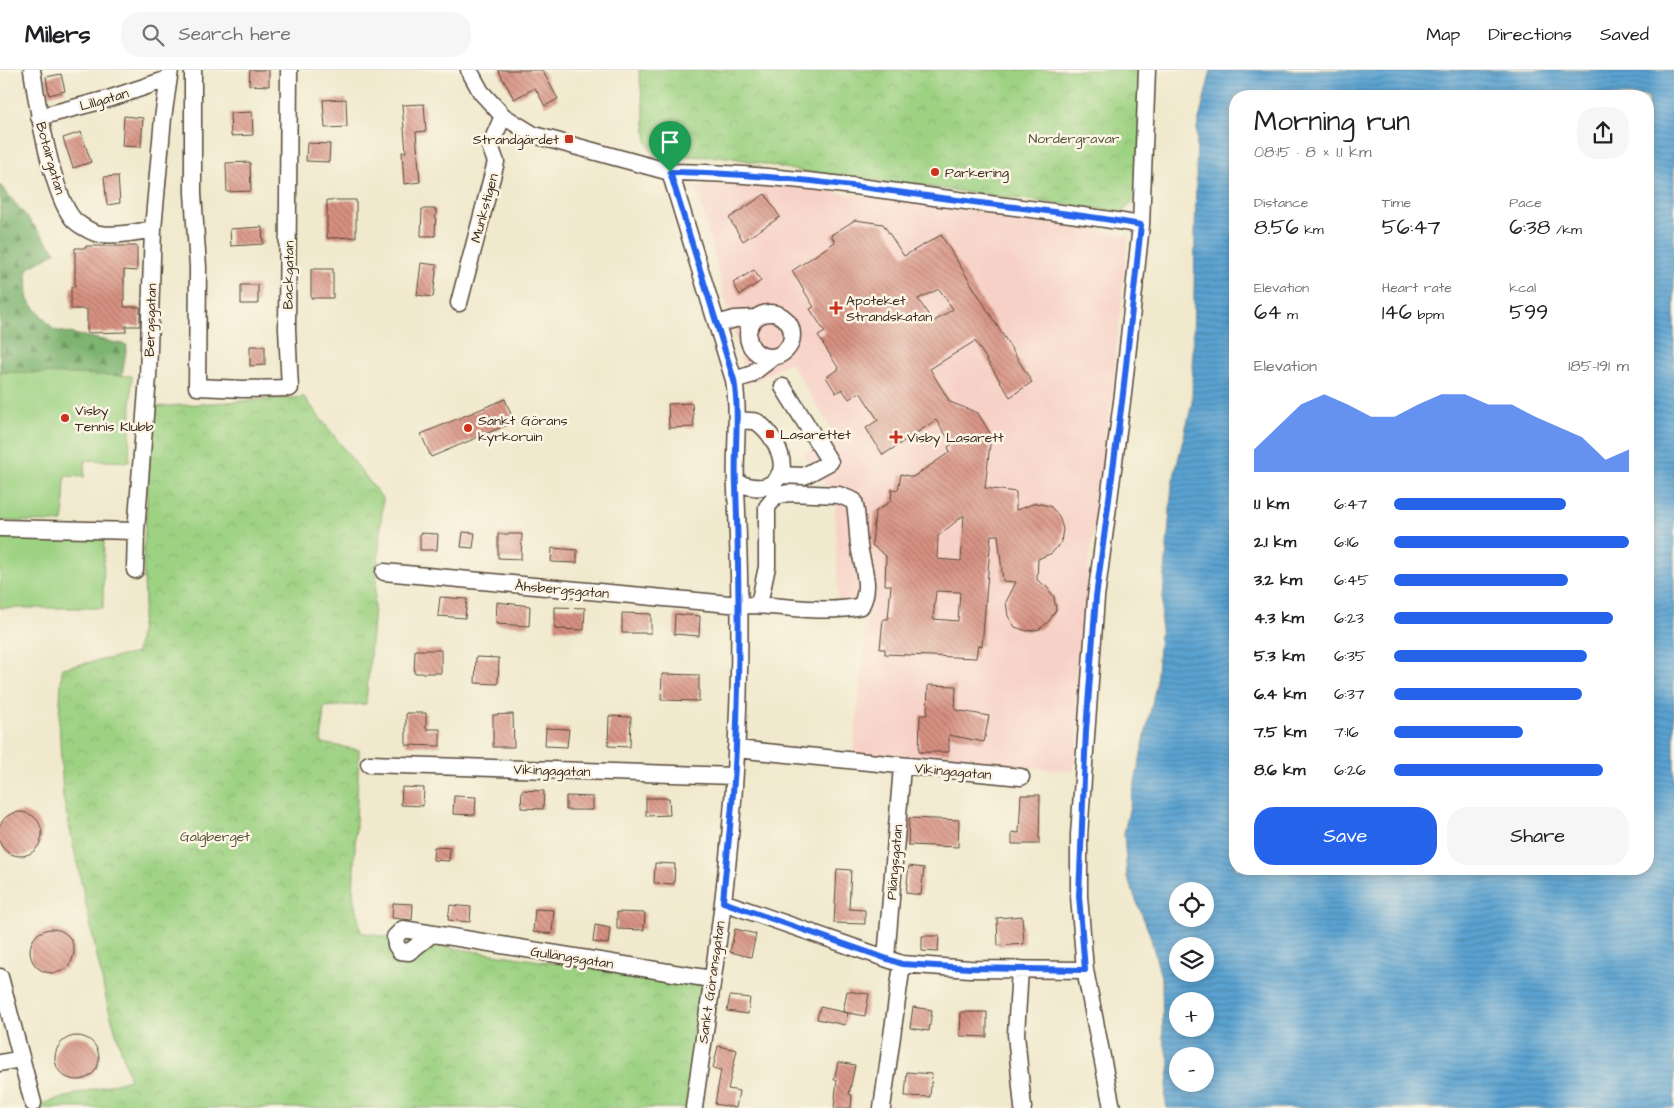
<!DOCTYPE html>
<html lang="en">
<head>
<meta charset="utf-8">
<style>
  :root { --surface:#fff; --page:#f6f6f6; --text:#202124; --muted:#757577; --line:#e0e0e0; --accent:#2563eb }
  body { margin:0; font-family:"Architects Daughter",sans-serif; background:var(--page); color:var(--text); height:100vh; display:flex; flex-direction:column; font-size:19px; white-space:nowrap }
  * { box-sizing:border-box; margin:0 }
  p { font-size:16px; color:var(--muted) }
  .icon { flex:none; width:28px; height:28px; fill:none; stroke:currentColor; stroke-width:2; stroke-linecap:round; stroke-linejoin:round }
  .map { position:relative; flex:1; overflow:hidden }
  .side { position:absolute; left:1229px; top:20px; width:425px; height:785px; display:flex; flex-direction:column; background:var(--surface); border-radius:20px; box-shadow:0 2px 8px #0003 }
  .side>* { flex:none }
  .buttons { position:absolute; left:1169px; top:812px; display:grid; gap:10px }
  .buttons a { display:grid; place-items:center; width:45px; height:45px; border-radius:50%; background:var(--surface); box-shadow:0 2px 8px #0003; font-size:25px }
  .pin { position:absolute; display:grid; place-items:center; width:42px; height:42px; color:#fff; margin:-51px -21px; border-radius:50% 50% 50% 0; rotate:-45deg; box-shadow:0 0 5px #0007 }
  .pin .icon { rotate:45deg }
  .round { display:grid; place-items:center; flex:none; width:52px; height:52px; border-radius:20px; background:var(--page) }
  .head { display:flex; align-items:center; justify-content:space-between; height:85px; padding:0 25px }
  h1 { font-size:28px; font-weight:600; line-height:38px }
  .stats { display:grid; grid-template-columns:repeat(3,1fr); gap:8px; height:85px; padding:5px 25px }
  .stats div { display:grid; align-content:center }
  .stats b { font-size:21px; font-weight:600 }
  .stats small { font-size:14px; font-weight:400 }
  .stats p { font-size:14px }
  .chart { height:140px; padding:10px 25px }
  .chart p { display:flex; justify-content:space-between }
  .chart svg { width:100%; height:90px; margin-top:5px; fill:var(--accent); opacity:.7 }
  .primary-button { display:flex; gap:10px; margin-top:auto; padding:10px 25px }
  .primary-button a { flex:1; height:58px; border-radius:20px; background:var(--accent); color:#fff; font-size:20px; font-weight:600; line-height:58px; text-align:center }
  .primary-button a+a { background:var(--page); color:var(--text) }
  ul { padding:0 25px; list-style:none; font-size:16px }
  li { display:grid; grid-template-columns:80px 60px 1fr; align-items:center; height:38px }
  li i { height:12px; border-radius:6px; background:var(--accent) }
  header { display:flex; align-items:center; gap:30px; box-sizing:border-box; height:70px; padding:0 25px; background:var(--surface); border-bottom:1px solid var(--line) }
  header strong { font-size:24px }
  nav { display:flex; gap:28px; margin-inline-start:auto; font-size:18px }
  .search { width:350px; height:45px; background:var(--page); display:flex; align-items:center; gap:12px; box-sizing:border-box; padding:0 18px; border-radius:20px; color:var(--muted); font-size:19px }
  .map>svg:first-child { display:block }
  .built { fill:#f7d1c7 }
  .forest { fill:url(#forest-firs); stroke:#5c6f48 }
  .park { fill:url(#park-crowns); stroke:#6c7e50 }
  .pitch { fill:#9ed283; stroke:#6c7e50 }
  .water { fill:url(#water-rules); stroke:#4a6678; fill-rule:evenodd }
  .building { fill:url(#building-back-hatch); fill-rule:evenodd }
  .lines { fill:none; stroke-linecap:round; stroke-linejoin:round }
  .minor-casing { stroke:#564738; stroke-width:19 }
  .minor { stroke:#fff; stroke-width:16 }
  .route-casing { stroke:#fff; stroke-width:10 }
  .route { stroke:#2563eb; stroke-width:6 }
  .poi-dot { fill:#c8321e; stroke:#fcf5e5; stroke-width:2 }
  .labels { text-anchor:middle; stroke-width:5; stroke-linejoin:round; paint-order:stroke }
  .street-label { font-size:14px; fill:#3b2a1e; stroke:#fcf5e5 }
  .park-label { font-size:14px; fill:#545437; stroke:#fcf5e5 }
  .poi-label { font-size:14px; fill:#3b2a1e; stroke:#fcf5e5; text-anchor:start }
</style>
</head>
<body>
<header>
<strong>Milers</strong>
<div class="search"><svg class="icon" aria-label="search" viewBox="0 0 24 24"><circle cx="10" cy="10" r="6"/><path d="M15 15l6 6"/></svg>Search here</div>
<nav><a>Map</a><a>Directions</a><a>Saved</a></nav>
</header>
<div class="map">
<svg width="1674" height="1038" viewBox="0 0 1674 1038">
  <defs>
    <pattern id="forest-firs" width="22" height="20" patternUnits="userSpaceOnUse" patternTransform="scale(1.25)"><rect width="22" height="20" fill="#7eb471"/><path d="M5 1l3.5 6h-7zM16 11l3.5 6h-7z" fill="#68935c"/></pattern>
    <pattern id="park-crowns" width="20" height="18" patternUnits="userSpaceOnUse" patternTransform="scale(1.25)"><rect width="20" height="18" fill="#9ed283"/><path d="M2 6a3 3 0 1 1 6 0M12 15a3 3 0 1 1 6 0" fill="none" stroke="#89b471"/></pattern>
    <pattern id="water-rules" width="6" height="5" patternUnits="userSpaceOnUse" patternTransform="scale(1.25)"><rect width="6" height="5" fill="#5aa2d1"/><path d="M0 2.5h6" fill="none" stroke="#4c84a9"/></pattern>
    <pattern id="building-back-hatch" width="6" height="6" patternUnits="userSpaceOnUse" patternTransform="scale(1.25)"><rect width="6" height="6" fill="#d79182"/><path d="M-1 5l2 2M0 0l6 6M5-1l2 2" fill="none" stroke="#b0776a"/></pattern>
  </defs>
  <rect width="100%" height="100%" fill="#fcf5e5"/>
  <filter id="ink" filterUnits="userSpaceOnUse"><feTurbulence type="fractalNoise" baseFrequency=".02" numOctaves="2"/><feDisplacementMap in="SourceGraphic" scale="10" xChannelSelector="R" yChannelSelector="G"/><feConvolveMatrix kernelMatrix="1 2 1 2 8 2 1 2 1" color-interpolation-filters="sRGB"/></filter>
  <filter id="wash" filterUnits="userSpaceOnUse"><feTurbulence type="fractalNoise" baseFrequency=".0096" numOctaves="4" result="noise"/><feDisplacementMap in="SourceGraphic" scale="20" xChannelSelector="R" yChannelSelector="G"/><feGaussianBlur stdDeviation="1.12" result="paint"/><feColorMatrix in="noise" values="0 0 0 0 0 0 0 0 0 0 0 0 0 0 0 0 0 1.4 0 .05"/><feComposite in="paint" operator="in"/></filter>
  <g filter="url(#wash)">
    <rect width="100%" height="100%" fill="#f0e9cd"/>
    <!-- built -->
    <path class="built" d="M768,113L997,144L1128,166L1109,352L1087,505L1083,620L1074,701L853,685L868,543L838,535L835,429L803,384L834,363L790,292L747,315L697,117Z"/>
    <!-- forest -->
    <path class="forest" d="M0,115L56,182L27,199L28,230L54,260L127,275L122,306L0,302Z"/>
    <!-- park -->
    <path class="park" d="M639,0H1143L1138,126L1123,142L800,101L728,87L654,86L647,72Z
      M304,327L383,429L366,634L324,637L321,673L359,680L353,825L361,862L399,870L702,915L685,1038H27L130,1009L107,933L63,727L59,650L62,598L137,583L145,529L143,490L153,337Z"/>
    <!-- pitch -->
    <path class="pitch" d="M0,302L132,306L129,392L85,390L84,407L65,406L63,452L0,451Z
      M0,463L104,465L103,538H0Z"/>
    <!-- water -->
    <path class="water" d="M1211,0H1674V1038H1167L1165,1027L1170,994L1163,968L1162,911L1150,865L1127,807L1124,763L1156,615L1172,415L1192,333L1197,58ZM1235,26H1648V799H1235ZM1178,821H1205V849H1178ZM1178,876H1205V904H1178ZM1178,931H1205V959H1178ZM1178,986H1205V1014H1178Z"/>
    <g id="blocks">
      <!-- building -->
      <path class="building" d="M250,0H269V16L249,15Z
        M498,0H542L558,29L545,36L535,18L514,29Z
        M61,4L65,21L49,25L46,7Z
        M346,29L347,57L325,58L323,30Z
        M424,34L426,61L416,62L420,112L404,114L402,82H406L402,35Z
        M252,42L253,65L231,66L230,43Z
        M124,46L143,48L141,77L122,76Z
        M81,62L91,92L73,98L63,68Z
        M307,73L330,74L329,92L306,91Z
        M250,92L251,121L227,122L226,93Z
        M118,106L120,133L107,135L104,107Z
        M765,124L780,147L743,171L729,148Z
        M327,130H356V167L327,168Z
        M422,139H436L435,166H421Z
        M855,150L883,154L904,186L941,165L1032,312L1010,327L975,271L930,299L950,332L978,343L991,365L985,418L1016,422V440L1036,433L1050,436L1059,446L1063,459L1061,472L1052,483L1038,489L1037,510L1047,517L1054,527L1056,540L1049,551L1040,559L1027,561L1015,557L1008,546L1006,532L1016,512L1003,511L998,465H991L982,576L978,575L976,588L885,584V579H880L883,549H888L891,515H885L886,486L872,475L875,442L891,431L892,419L898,420L901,404L913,407L950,382L948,377L952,374L936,350L883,385L866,358L878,350L860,322L849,329L842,319L836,323L826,307L839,299L818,266L825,262L810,239L814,237L792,201L835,172L831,165ZM939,219L953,239L933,252L918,229ZM964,445L961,491L937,489L938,466ZM936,521L960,522L958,551L933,549Z
        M262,157L263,174L231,176L230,159Z
        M86,176H137V201L124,200V237H140V256H126V262L87,263V239H71V217H75V178H86Z
        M421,193L437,195L433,227L417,225Z
        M311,199H333V228H311Z
        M754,200L761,211L740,225L733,213Z
        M241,215H258V234H241Z
        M250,276H265V295L250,296Z
        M505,329L514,352L431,387L421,364Z
        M692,333L694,357L669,358L668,334Z
        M463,462L475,463L473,478L461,477Z
        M420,463L438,464L437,480H420Z
        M498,464H522L521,489L498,488Z
        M552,478L577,480V493L551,492Z
        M440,527L467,529L465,548L438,546Z
        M497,532L530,536L529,556L496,554Z
        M555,537L585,538L584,560L555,559Z
        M622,543L651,544V563H622Z
        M675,544L700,546L699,566L674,564Z
        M415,580H441V603H414Z
        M476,587L499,588L498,614L475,613Z
        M662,604L699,605V631L661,630Z
        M928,615L956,616L955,640L989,646L984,672L949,665V682H919L920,645H927Z
        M406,643H426V659H440V676L406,675Z
        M513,644L514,677H493V645Z
        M609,646L631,647L630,677L608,676Z
        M546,658L569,659L567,677L545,676Z
        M402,717L424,718L423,736L401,735Z
        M522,720L544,721L543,739L521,738Z
        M1021,725H1040L1039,774H1012V762L1019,763Z
        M454,726L476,727L475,745L453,744Z
        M566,726L593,727V740H566Z
        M646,728H669L670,745L646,746Z
        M-2 764a22 22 0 1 1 44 0a22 22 0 1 1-44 0Z
        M909,748L959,750L958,777L908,775Z
        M434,777L450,778L449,791L433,790Z
        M655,793L675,794L674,814L654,813Z
        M909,796L924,798L921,825L906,823Z
        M837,799L851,800L849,839L865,840V854L834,853Z
        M393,833L413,834L412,850L392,848Z
        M450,835L471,837L470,852L448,850Z
        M535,839L554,840L552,864L533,862Z
        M617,842L645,843L644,860L617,859Z
        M1022,846L1024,874L998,876L997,848Z
        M595,855L610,858L608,874L593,872Z
        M30 881a22 22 0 1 1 44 0a22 22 0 1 1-44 0Z
        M735,859L756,864L751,887L730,882Z
        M922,866H939L938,882L922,881Z
        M847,921L869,924L865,946L843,942Z
        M730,926L750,928L748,944L727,941Z
        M820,937L848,943L845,955L817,949Z
        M913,937L932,940L929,961L910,958Z
        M961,942H987V967L960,966Z
        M55 988a22 22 0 1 1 44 0a22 22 0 1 1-44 0Z
        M718,976L737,980L728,1019L739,1021L736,1038L715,1034L721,1000L713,998Z
        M838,992L855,995L849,1024L852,1025L851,1038H834L837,1010H834Z
        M907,1002L932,1004L930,1027L905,1026Z"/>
    </g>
  </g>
  <g filter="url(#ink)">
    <use href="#blocks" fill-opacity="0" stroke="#564738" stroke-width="1"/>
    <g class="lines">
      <!-- minor casing -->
      <g class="minor-casing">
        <path id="minor" d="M32,0C37,33 52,126 74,150C78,154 88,160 93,162C107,168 139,162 153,159
          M193,0V123L198,197L197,317L243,319L290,318L287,259L289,0
          M469,0L481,22L503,46L534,65L670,102L734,310C740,347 734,383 736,420C743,557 740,695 723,832C715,901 703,969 694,1038
          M39,47L108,29L168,9
          M670,102C756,103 842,114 927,126C998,136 1070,142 1141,155
          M459,233L496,92L490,76L503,46
          M748 265a22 22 0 1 1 44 0a22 22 0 1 1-44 0Z
          M717,254L735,249L756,248
          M734,310L750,305L772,288
          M779,405L804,406L830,392L783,317
          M736,413C745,415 757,420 767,416C797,405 775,364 757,352C752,350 743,351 738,351
          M0,458L136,461
          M135,500L136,461L148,307L153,159L163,48L170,0
          M384,502L740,535C780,534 821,545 861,536C872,515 862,497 859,475C857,460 858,446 854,431L839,425L788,423L776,426L767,437V497L759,534
          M736,679L1021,707
          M369,694L734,706
          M723,832L902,894L970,899L1085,900
          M432,864L409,882L400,881L396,875L395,867L403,859L711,909
          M886,888L902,697
          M1020,899L1016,964L1023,1038
          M0,907L33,1033
          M0,993L21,989
          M882,1038L902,894
          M1112,1038L1085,900L1079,826V765L1096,527L1123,324L1141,155L1147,0"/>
      </g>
      <!-- minor -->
      <use href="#minor" class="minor"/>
    </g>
  </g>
  <g class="lines" filter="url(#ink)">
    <!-- route casing -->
    <g class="route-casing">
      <path id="route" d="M670,102C756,103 842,114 927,126C998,136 1070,142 1141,155L1123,324L1096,527L1086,661L1079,826L1085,900L970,898L902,894L723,832C727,780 734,729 736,677C740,590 739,503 736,416C734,380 740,346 734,310Z"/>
    </g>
    <!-- route -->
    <use href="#route" class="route"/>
  </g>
  <!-- markers -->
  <g class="poi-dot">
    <rect x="564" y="64" width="10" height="10" rx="2.5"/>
    <circle cx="935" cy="102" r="5"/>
    <path d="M833.5 230.5h5v5h5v5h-5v5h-5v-5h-5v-5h5z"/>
    <circle cx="65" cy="348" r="5"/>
    <circle cx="468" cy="358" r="5"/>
    <rect x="765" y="359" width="10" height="10" rx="2.5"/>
    <path d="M893.5 359.5h5v5h5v5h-5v5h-5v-5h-5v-5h5z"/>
  </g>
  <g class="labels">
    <!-- street labels -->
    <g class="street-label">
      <text transform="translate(104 29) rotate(-16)" y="5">Lillgatan</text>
      <text transform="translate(51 88) rotate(74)" y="5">Botairgatan</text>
      <text transform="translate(484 138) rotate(-75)" y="5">Munkstigen</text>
      <text transform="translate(288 205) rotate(-89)" y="5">Backgatan</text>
      <text transform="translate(150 250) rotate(-88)" y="5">Bergsgatan</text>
      <text transform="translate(562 519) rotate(5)" y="5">Åhsbergsgatan</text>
      <text transform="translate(552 700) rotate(2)" y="5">Vikingagatan</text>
      <text transform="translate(953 701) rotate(5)" y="5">Vikingagatan</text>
      <text transform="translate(894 792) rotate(-85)" y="5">Pilängsgatan</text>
      <text transform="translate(572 887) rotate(9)" y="5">Gullängsgatan</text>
      <text transform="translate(711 912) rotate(-82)" y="5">Sankt Göransgatan</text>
    </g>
    <!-- park labels -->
    <g class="park-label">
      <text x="1074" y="73">Nordergravar</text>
      <text x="215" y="771">Galgberget</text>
    </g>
    <!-- poi labels -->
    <g class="poi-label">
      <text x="559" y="74" text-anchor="end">Strandgärdet</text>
      <text x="945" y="107">Parkering</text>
      <text x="846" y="235">Apoteket<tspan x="846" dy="16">Strandskatan</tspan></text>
      <text x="75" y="345">Visby<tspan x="75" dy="16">Tennis Klubb</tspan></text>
      <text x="478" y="355">Sankt Görans<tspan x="478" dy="16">kyrkoruin</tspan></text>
      <text x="780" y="369">Lasarettet</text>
      <text x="907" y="372">Visby Lasarett</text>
    </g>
  </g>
</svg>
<div class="buttons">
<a><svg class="icon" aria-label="locate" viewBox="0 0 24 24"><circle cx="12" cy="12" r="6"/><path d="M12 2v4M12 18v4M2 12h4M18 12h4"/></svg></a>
<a><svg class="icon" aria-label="layers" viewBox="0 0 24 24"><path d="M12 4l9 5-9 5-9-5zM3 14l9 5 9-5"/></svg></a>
<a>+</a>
<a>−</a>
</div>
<div class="pin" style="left:670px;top:102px;background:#1e9e55"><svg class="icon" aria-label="arrive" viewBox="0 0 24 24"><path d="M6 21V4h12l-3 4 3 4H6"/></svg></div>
<section class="side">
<div class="head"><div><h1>Morning run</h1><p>08:15 · 8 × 1.1 km</p></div><a class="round"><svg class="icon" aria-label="share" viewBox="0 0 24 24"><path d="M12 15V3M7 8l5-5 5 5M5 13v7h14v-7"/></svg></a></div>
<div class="stats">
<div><p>Distance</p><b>8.56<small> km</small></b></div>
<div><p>Time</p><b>56:47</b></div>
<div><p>Pace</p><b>6:38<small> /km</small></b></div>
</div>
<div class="stats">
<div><p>Elevation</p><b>64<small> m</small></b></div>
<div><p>Heart rate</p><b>146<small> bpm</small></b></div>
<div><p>kcal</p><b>599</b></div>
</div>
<div class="chart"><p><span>Elevation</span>185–191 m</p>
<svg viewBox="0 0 160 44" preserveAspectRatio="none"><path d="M0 44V33L10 22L20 11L30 6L40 11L50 17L60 17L70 11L80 6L90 6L100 11L110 11L120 17L130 22L140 27L150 38L160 33V44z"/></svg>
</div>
<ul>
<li><b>1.1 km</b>6:47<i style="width:73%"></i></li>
<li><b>2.1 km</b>6:16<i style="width:100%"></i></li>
<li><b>3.2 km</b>6:45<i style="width:74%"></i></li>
<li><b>4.3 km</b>6:23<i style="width:93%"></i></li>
<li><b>5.3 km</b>6:35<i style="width:82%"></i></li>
<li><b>6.4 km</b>6:37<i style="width:80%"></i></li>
<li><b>7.5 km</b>7:16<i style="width:55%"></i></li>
<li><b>8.6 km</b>6:26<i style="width:89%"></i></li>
</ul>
<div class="primary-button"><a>Save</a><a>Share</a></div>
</section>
</div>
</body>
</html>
